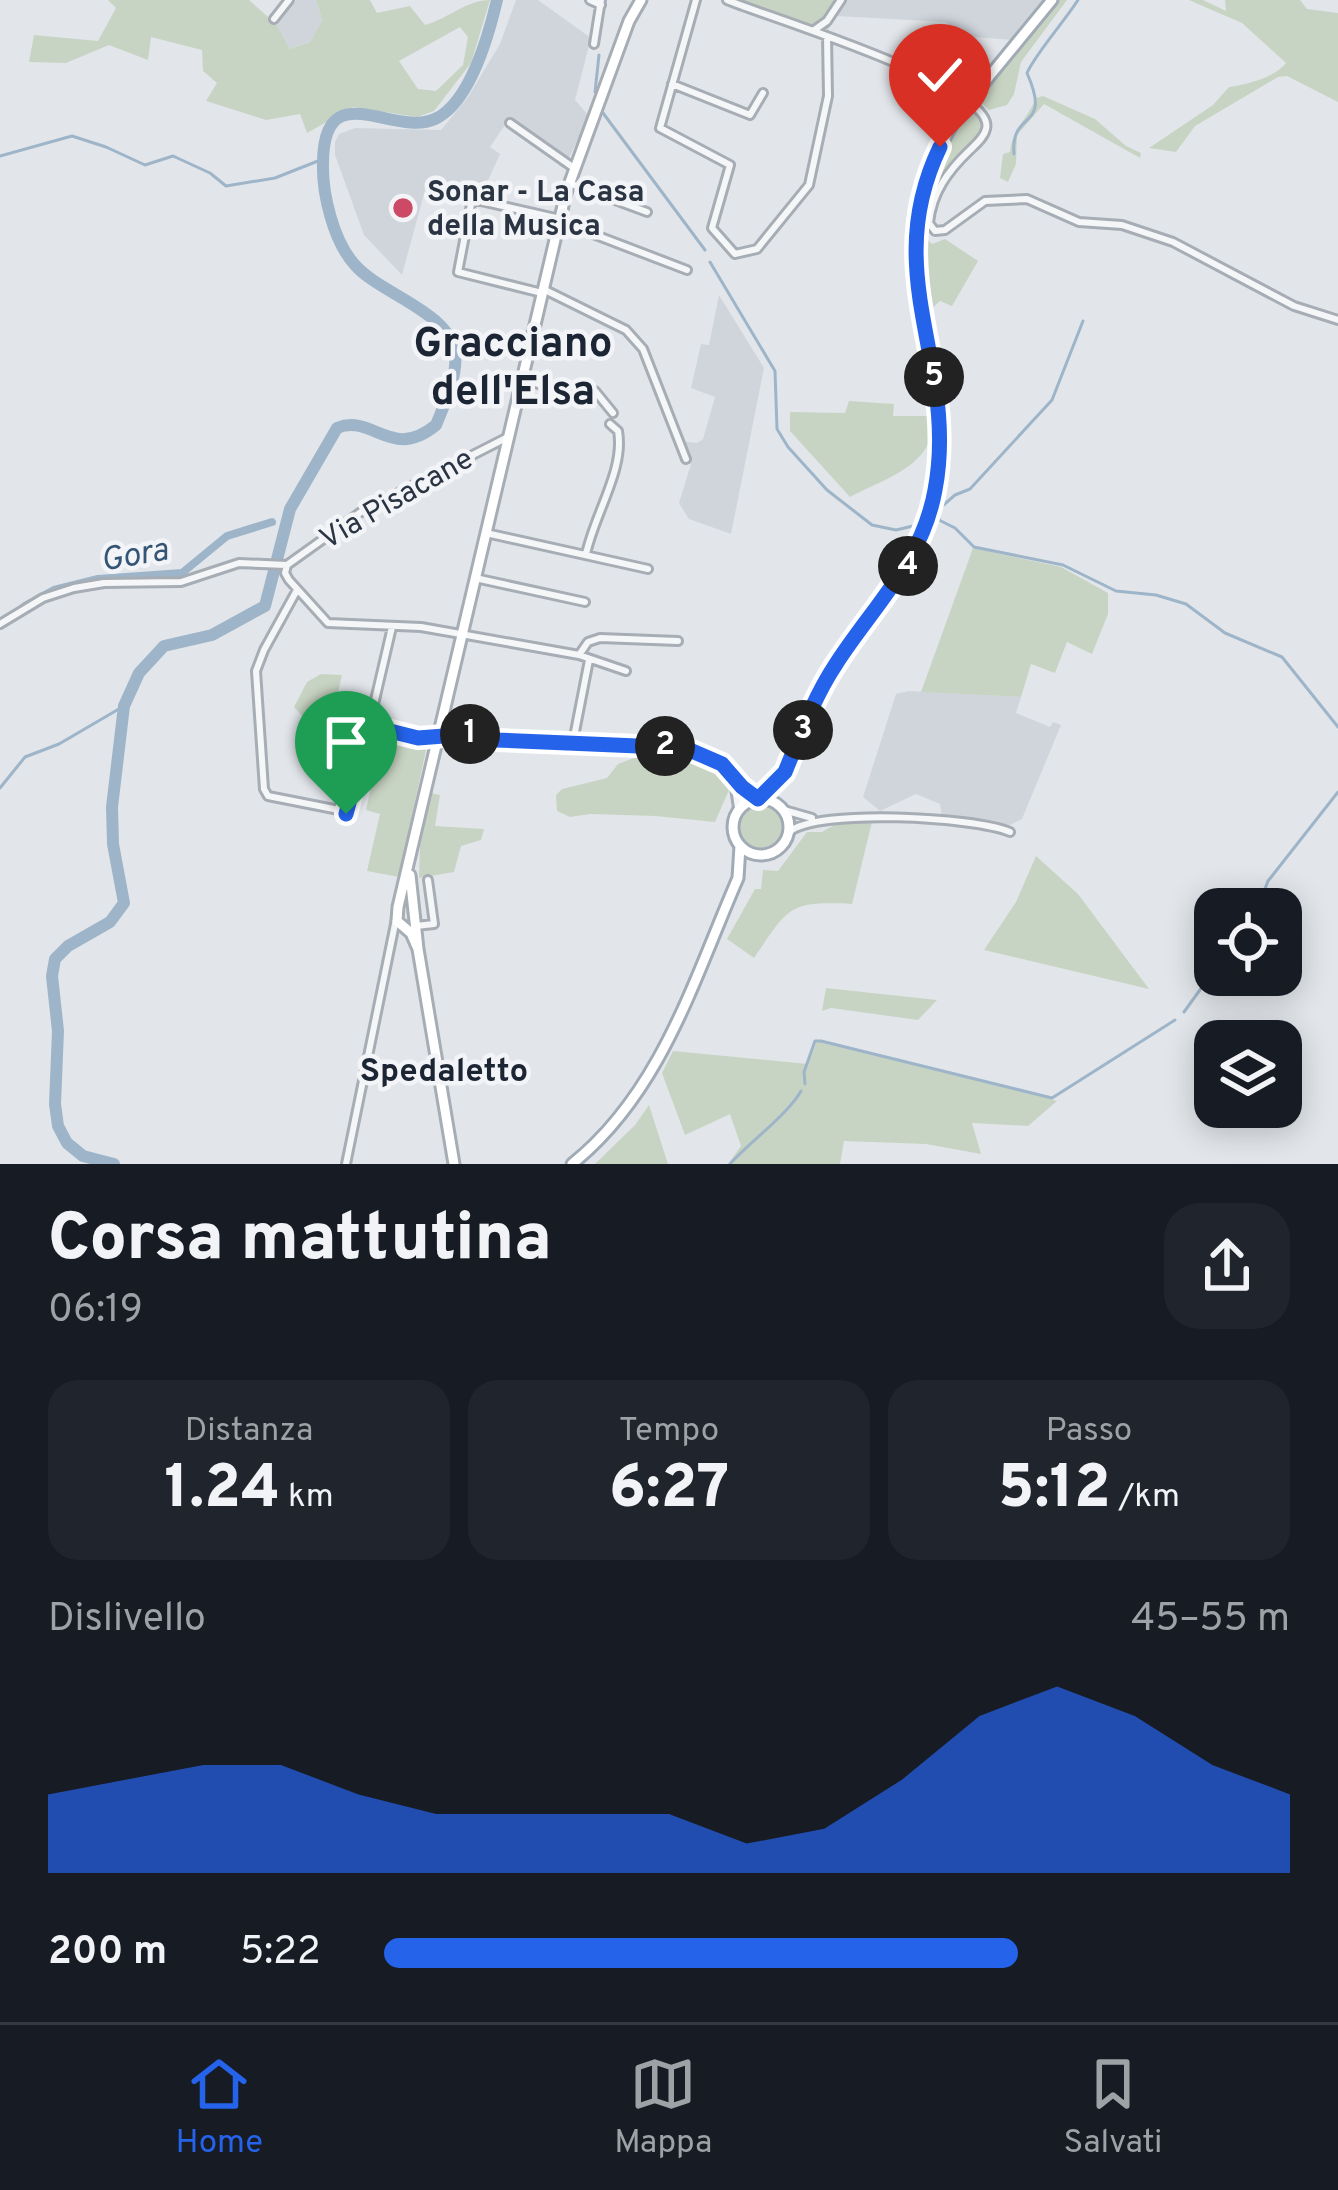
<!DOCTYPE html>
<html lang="it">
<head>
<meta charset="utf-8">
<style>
  :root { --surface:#171b24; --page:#20242c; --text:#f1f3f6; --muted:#9ea1a6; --line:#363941; --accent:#2563eb }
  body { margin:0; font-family:Overpass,sans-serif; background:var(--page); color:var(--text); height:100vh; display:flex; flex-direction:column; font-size:45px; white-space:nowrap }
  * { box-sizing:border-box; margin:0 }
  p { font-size:39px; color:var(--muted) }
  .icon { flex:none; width:66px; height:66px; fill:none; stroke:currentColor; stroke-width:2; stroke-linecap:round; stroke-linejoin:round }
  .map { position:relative; height:1164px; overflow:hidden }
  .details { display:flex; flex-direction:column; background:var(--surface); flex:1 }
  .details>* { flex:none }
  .tools { position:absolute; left:1194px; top:888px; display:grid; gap:24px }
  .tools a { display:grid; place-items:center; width:108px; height:108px; border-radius:24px; background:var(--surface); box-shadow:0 6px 30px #0003; font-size:60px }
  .pin { position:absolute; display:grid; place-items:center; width:102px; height:102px; color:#fff; margin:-123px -51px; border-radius:50% 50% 50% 0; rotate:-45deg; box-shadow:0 0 12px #0007 }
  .pin .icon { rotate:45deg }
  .km { position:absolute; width:60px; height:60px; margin:-30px; border-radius:50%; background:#222; color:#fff; font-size:33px; line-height:60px; text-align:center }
  .round { display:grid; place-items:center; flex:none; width:126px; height:126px; border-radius:36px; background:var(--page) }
  .summary { display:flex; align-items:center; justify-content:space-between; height:204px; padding:0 48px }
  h1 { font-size:66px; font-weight:800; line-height:90px }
  .figures { display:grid; grid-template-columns:repeat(3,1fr); gap:18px; height:204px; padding:12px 48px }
  .figures div { display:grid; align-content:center; border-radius:30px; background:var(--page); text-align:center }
  .figures b { font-size:60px; font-weight:800 }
  .figures small { font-size:33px; font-weight:400 }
  .figures p { font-size:33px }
  .chart { height:336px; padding:24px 48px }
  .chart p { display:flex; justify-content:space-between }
  .chart svg { width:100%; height:216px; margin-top:12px; fill:var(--accent); opacity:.7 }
  ul { padding:0 48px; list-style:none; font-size:39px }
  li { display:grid; grid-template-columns:192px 144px 1fr; align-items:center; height:90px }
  li i { height:30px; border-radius:15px; background:var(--accent) }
  .dock { display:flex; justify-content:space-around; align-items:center; height:168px; border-top:3px solid var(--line); background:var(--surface); font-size:33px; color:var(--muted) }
  .dock a { display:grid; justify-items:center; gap:6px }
  .dock .current { color:var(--accent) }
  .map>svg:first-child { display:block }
  .built { fill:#d0d5dc }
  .green { fill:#c8d4c3; fill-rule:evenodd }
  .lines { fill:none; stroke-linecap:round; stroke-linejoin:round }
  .stream { stroke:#9eb5c9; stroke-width:3 }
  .canal { stroke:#9eb5c9; stroke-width:8 }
  .river { stroke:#9eb5c9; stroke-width:12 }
  .minor-casing { stroke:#a7adb4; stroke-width:12 }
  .tertiary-casing { stroke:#a7adb4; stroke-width:14 }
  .secondary-casing { stroke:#a7adb4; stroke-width:15 }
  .primary-casing { stroke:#a1abb6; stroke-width:15 }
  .minor { stroke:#f5f6f8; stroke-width:6 }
  .tertiary { stroke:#f5f6f8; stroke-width:8 }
  .secondary { stroke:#fff; stroke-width:9 }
  .primary { stroke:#fff; stroke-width:9 }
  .primary-bridge-casing { stroke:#a1abb6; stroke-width:15; stroke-linecap:butt }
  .primary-bridge { stroke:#fff; stroke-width:9 }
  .route-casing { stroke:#fff; stroke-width:24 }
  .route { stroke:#2563eb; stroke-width:15 }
  .poi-dot { fill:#cc4a65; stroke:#f2f4f7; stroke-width:4.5 }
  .labels { text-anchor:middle; stroke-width:9; stroke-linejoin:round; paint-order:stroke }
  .poi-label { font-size:30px; font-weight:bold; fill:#2a3442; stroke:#f2f4f7; text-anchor:start }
  .street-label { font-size:30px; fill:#2a3442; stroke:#f2f4f7 }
  .water-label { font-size:33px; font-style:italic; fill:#355575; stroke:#f2f4f7 }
  .neighbourhood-label { font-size:33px; font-weight:bold; fill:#1c2533; stroke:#f2f4f7 }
  .district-label { font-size:42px; font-weight:bold; fill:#1c2533; stroke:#f2f4f7 }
</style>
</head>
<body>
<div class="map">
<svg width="1338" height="1164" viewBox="0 0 1338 1164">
  <rect width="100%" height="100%" fill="#e2e6ea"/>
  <!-- built -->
  <path class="built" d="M296,0H316L322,20L310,42L290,49L277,25Z
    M516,0H538L591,38L575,100L589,116L568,160L509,119L490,147L500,154L481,196L427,183L402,275L364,235L335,155V142L339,134L355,128L441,130L468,97L500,44Z
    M848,0H1043L1014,40L959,36L946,22L836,16Z
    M719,295L764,368L731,534L689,519L679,503L691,464L680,441L697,443L703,439L715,397L691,388L701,344L709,345Z
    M909,691L1021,697L1016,713L1050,727L1053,722L1061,725L1022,819L1010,825L942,817L940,804L916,794L880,811L863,797L896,694Z"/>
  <!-- green -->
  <path class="green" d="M108,0H249L277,25L290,49L310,42L322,20L316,0H370L377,13L410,6L425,25C450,18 466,0 490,0L471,63L434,111L417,117L353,107L307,133L300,114L266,120L206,101L217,83L203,71L202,50L151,37L148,60L109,45L66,63L29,62L34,35L98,41L116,8ZM460,27L468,37L463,65L436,91L418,89L399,61Z
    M739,0H848L827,31Z
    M1059,0H1067L1021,62L1014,94L1007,105L989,110L977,99Z
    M1189,0H1203L1226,11L1225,0H1300L1307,9L1338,13V102L1287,76L1278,77L1195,126L1176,152L1149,148L1213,105L1229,87C1248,84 1274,78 1286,63L1242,23Z
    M1043,96L1095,119L1126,146L1141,153L1140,158L1044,104L1017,135L1016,164L1008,182L1000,178L1003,154L1010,152C1012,128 1028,119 1036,98Z
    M971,106L981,116L982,128C955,173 926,173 925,237L932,244L945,239L978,261L952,306L940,301L926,314C911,237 928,171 971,106Z
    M849,401L894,404L893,416H933C937,465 886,478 850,497L790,431V412L845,413Z
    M973,548L1061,567L1108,593V614L1092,654L1067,642L1055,673L1031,664L1021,697L921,692Z
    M321,674L342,675L322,762L309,757L305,719L294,707L307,682Z
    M382,737L418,744L426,750L399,877L367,871L380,814L366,810Z
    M656,750L692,757L727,779L729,790L715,822L655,816L590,814L570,817L557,811L556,795L562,789L607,778L618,764Z
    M431,793L440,795L435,826L484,829L481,840L461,846L454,872L419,878L420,845Z
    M738 827a24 24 0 1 1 48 0a24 24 0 1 1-48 0Z
    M839,822H872L852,904C788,901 789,907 754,958L727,939L755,889H761L763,870L778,871L807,832H822Z
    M1036,856L1078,894L1149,989L984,950L1016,902Z
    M826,988L937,1000L918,1020L831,1008L822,1011Z
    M817,1041L1047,1098L1057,1101L1028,1126L972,1123L981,1154L926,1144L844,1141L840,1164H728L741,1146L730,1114L685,1135L662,1073L673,1051L808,1064Z
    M649,1105L668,1164H595L635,1125Z"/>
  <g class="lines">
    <!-- stream -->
    <path class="stream" d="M595,92L599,55
      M603,113L705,250
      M1014,154C1010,108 1053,132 1027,73C1036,53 1064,22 1078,0
      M0,156L72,136L106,147L145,165L173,156L210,173L226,186L275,178L323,159
      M710,262L775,371L777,429L788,447L827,490L872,525L896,530L917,525
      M1083,321L1052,400L970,489L955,495L939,509V520L955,528L974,547L1063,565L1116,591L1156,595L1186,604L1225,633L1282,657L1338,727
      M0,788L25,757L59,744L124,706
      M1257,909L1268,881L1338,792
      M1184,1012L1215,969
      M805,1084L804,1072L815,1041H821L1052,1098L1175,1020
      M730,1164C750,1142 789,1113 801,1091"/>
    <!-- canal -->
    <path class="canal" d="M25,606L54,590L98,579L182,573L227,536L272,522"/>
    <!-- river -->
    <path class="river" d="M114,1164L83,1156L67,1143L58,1126L55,1104L58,1031L52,976L55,959L68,946L110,922L124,903L113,844L112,807L124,706L139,673L164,646L212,635L265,606L290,509L337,428C373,413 391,462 436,425C444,405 458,376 455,354C451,312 380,294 355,265C333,241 322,193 323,162C324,73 394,138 435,119C470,103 489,34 497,0"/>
    <!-- minor casing -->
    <g class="minor-casing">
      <path id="minor" d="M590,0L601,5
        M696,0L660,128L730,165L712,228L735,254L757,249L809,185L828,96L827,36
        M727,0C764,16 998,86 986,129C984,138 975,145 969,151C948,171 932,193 929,223L935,231L945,230L985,201L1027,199L1079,222L1122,225L1173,242L1294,306L1338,320
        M274,19L289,0
        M813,31L827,21L841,0
        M594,44L601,0
        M672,84L750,115L763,93
        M510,123L574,168
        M569,183L647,212
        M559,221L687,270
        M543,289L626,330L643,349L686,459
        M542,293L458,272L472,199L560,219
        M522,378L573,397L595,391L613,413
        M486,533L648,569
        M586,554C595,513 625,469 618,431L610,424
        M287,565L285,573L289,580L328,623L421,627L579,655L626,671
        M287,565L361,512L506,438
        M475,578L585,602
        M297,590L264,650L256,671L264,789L268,796L349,812L392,627
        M0,624L43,598L74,588L104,583L181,582L239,563L287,565
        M579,655L588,642L600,638L678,641
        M370,726L418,738L436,735
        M573,742L589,660
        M784,810L812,818
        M789,832C818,808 974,817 1010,832
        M416,926L434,924L428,880
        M346,1164L396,919"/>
    </g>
    <!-- tertiary casing -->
    <g class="tertiary-casing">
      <path id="tertiary" d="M442,719C481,760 632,733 691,750C721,759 733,783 758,798
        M735,781L739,808"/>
    </g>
    <!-- secondary casing -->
    <g class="secondary-casing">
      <path id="secondary" d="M410,875L418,949L454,1164
        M418,949L411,933L397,921L398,907L566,193L629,21L641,0"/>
    </g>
    <!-- primary casing -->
    <g class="primary-casing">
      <path id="primary" d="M988,78L1052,0
        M763,798C797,763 807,713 831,671C882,585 936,561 941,447C943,413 935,380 928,348C910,261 908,198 955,120
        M733 827a28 28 0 1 1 56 0a28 28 0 1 1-56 0Z
        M572,1164C661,1093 694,979 738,878L740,846"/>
    </g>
    <!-- minor -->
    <use href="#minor" class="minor"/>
    <!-- tertiary -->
    <use href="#tertiary" class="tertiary"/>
    <!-- secondary -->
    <use href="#secondary" class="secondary"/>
    <!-- primary -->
    <use href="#primary" class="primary"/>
    <!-- primary-bridge casing -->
    <g class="primary-bridge-casing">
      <path id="primary-bridge" d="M955,120L988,78"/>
    </g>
    <!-- primary-bridge -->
    <use href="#primary-bridge" class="primary-bridge"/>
  </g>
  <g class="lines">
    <!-- route casing -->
    <g class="route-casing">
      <path id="route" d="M346,814L370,726L418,738L470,734L496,740L685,748L722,764L742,787L758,799L785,772C800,736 814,697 836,664C874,605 922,562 935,490C959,364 878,276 940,147"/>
    </g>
    <!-- route -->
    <use href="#route" class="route"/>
  </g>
  <!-- markers -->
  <circle class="poi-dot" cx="403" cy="208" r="12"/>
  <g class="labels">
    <!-- poi labels -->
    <g class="poi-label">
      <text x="427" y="201">Sonar - La Casa<tspan x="427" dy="34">della Musica</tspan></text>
    </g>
    <!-- street labels -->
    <g class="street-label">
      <text transform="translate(396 498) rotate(-30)" y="10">Via Pisacane</text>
    </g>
    <!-- water labels -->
    <g class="water-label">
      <text transform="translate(134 553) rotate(-10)" y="12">Gora</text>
    </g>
    <!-- neighbourhood labels -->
    <g class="neighbourhood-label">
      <text x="444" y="1081">Spedaletto</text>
    </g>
    <!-- district labels -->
    <g class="district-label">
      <text x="513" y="356">Gracciano<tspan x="513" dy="48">dell'Elsa</tspan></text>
    </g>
  </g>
</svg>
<div class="tools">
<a><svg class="icon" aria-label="locate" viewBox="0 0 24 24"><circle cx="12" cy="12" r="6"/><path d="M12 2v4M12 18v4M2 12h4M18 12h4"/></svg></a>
<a><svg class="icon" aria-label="layers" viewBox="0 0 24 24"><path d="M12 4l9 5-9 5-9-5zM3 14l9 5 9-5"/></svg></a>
</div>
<div class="pin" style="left:346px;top:814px;background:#1e9e55"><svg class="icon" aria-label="arrive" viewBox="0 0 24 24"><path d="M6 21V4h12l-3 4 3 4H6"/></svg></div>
<div class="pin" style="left:940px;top:147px;background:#d93025"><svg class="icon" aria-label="check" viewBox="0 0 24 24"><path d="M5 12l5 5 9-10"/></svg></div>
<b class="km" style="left:470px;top:734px">1</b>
<b class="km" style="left:665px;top:746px">2</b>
<b class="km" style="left:803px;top:730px">3</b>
<b class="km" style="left:908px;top:566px">4</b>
<b class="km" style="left:934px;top:377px">5</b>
</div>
<section class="details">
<div class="summary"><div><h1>Corsa mattutina</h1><p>06:19</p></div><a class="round"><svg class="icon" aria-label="share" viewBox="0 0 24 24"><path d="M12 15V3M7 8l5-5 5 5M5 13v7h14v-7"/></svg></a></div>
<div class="figures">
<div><p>Distanza</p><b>1.24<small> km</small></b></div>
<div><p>Tempo</p><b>6:27</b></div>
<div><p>Passo</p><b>5:12<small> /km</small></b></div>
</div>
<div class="chart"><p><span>Dislivello</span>45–55 m</p>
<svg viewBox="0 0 160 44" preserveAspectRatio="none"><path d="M0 44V28L10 25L20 22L30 22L40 28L50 32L60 32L70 32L80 32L90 38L100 35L110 25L120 12L130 6L140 12L150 22L160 28V44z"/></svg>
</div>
<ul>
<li><b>200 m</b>5:22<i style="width:70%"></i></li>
</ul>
</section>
<nav class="dock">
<a class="current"><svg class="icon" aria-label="home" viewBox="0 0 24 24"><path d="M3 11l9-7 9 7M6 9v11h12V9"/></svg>Home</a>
<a><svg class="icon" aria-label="map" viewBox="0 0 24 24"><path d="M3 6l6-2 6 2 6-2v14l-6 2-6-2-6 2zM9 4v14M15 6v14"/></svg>Mappa</a>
<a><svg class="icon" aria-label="saved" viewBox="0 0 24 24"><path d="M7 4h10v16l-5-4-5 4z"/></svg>Salvati</a>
</nav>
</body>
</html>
